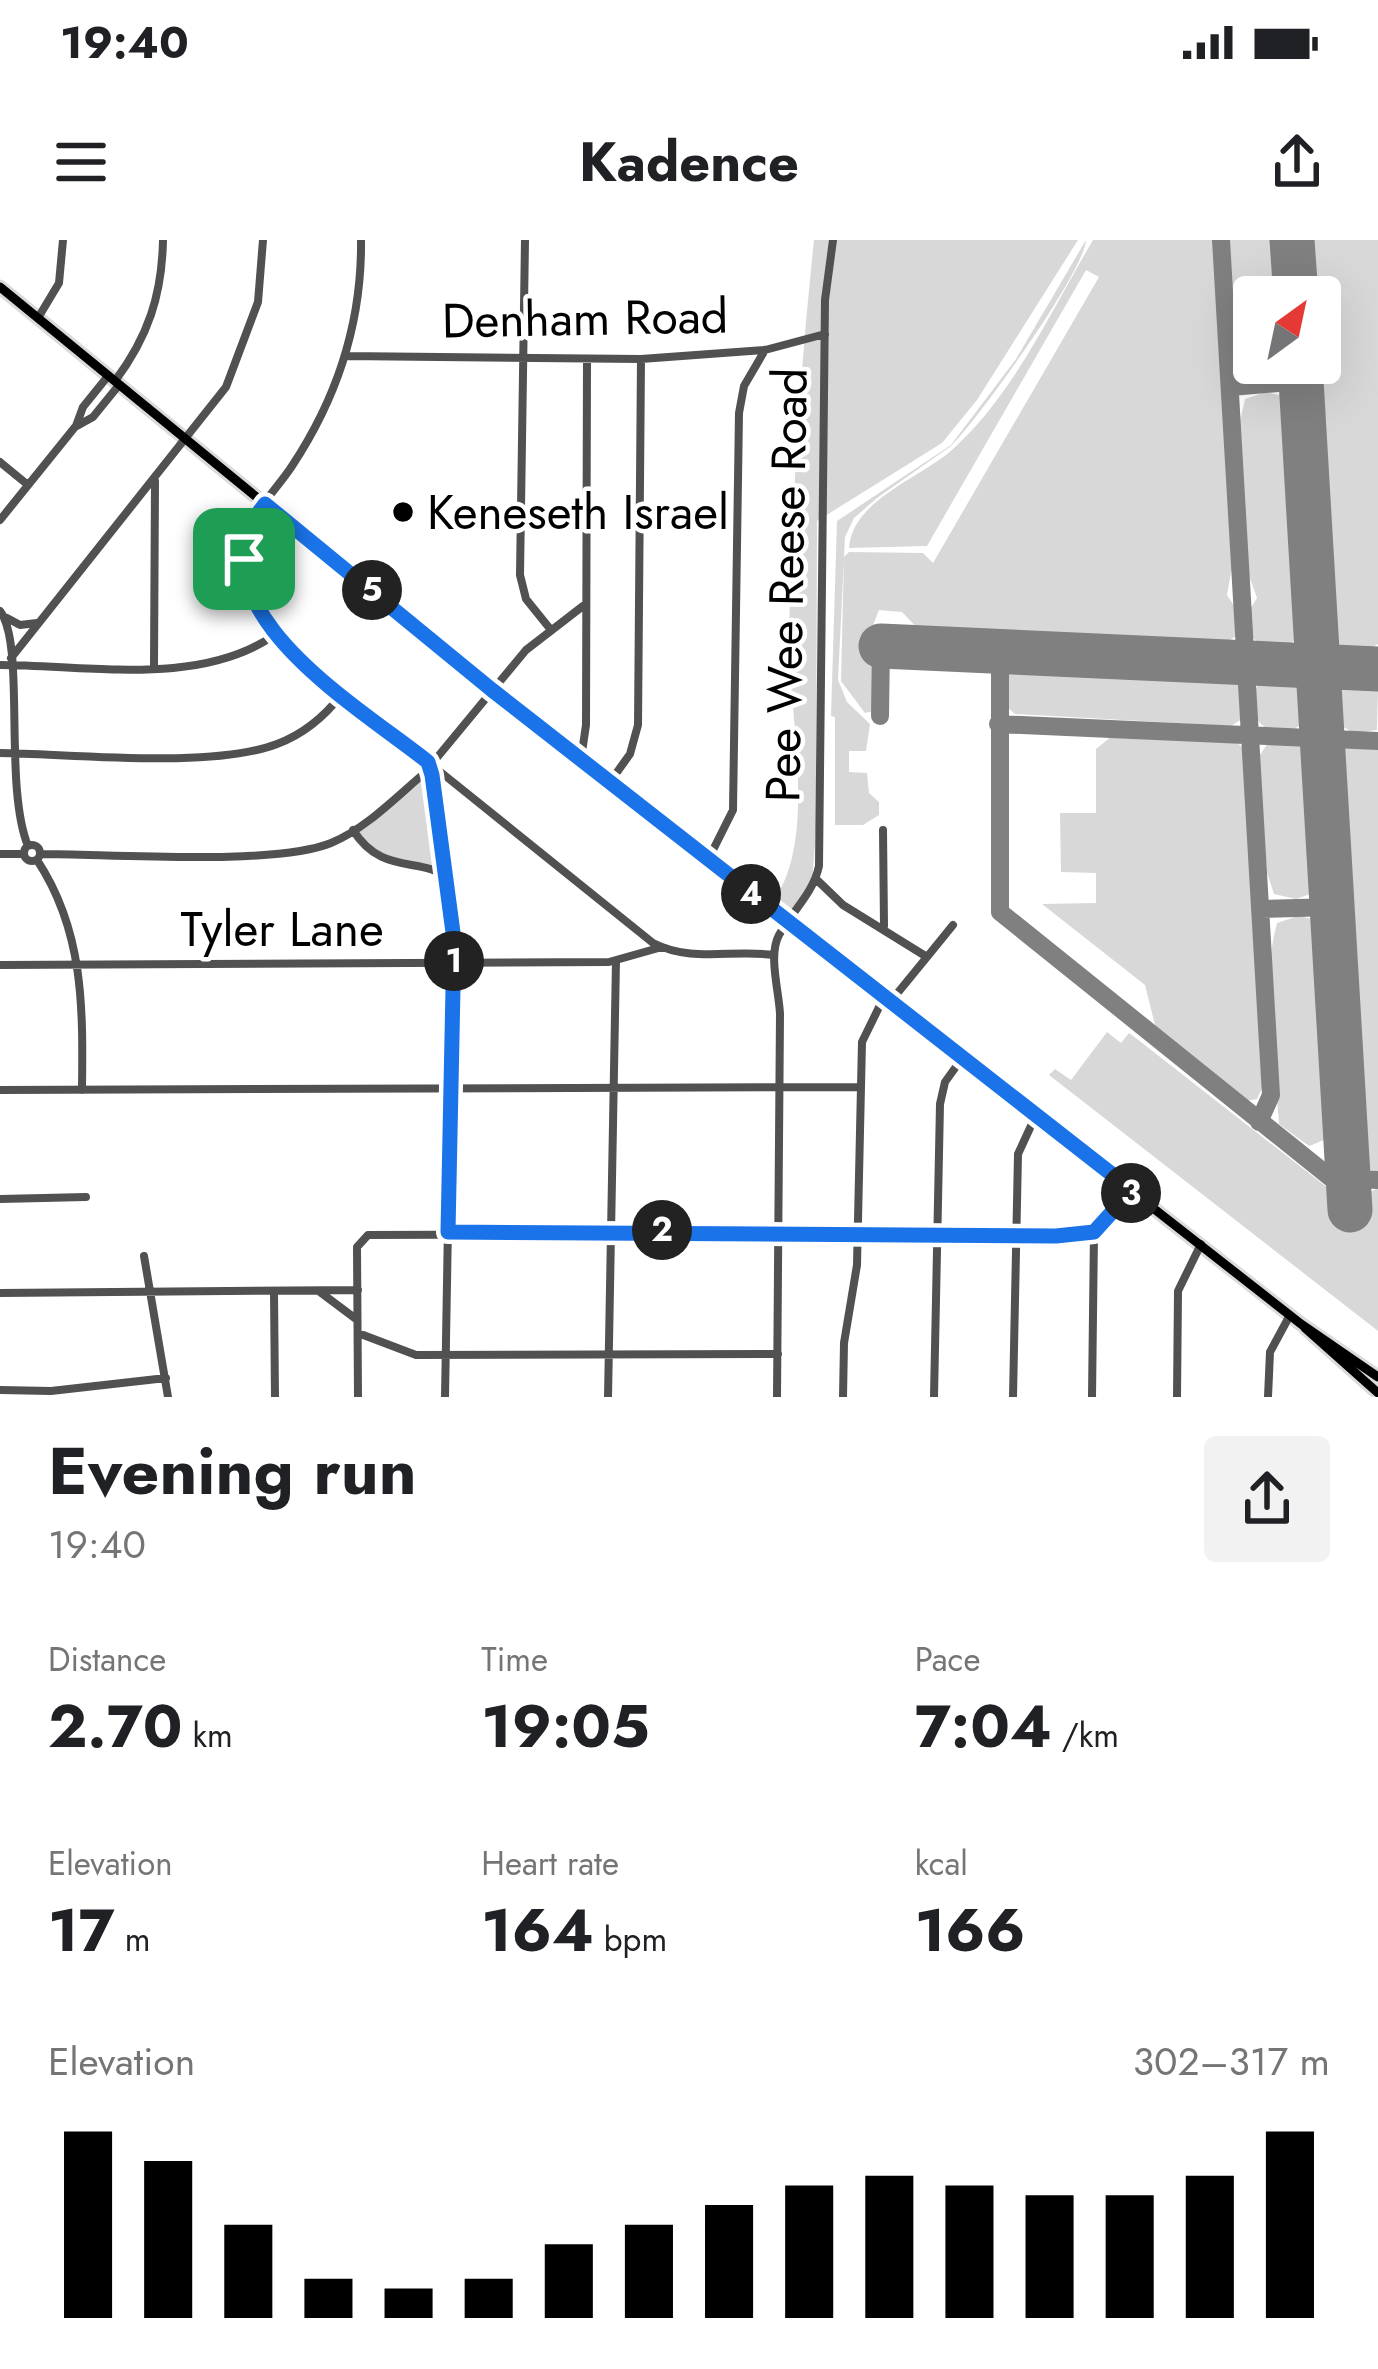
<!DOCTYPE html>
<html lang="en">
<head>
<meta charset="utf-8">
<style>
  :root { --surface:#fff; --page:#f2f2f2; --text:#202124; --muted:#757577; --accent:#000 }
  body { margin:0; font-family:Jost,sans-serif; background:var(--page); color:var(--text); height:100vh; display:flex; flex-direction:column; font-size:45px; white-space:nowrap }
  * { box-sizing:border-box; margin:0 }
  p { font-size:39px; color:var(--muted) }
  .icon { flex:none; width:66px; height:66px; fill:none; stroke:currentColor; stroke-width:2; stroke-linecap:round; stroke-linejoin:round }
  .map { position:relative; height:1157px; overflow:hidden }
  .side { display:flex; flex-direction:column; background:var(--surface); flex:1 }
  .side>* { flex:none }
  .needle { width:78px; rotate:33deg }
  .buttons { position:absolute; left:1233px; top:36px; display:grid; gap:24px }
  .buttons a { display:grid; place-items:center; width:108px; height:108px; border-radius:12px; background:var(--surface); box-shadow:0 12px 48px #0002; font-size:60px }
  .pin { position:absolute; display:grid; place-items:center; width:102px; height:102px; color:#fff; margin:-51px; border-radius:24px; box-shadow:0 6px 18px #0006 }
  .km { position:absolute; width:60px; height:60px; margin:-30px; border-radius:50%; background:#222; color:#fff; font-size:33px; line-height:60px; text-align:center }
  .round { display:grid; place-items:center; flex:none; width:126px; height:126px; border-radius:12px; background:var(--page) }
  .overview { display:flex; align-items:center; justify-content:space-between; height:204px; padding:0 48px }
  h1 { font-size:66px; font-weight:700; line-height:90px }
  .figures { display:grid; grid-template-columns:repeat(3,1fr); gap:18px; height:204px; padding:12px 48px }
  .figures div { display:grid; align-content:center }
  .figures b { font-size:60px; font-weight:700 }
  .figures small { font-size:33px; font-weight:400 }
  .figures p { font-size:33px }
  .chart { height:336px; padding:24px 48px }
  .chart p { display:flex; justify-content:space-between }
  .chart svg { width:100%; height:216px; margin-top:12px; stroke:var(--accent); stroke-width:6 }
  .status { display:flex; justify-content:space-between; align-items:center; height:84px; padding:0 60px; background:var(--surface); direction:ltr }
  .status svg { height:33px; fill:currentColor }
  header { display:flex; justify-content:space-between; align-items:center; height:156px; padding:0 48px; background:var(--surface); font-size:54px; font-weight:700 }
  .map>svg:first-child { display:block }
  .green { fill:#d8d8d8 }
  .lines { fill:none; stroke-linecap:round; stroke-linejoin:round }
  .taxiway { stroke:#808080; stroke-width:18 }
  .runway { stroke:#808080; stroke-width:45 }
  .major-casing { stroke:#dbdbdb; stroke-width:15 }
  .minor { stroke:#515151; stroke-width:8 }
  .major { stroke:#000; stroke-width:9 }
  .route-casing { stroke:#fff; stroke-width:24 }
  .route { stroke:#1a73e8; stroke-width:15 }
  .poi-dot { fill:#000; stroke:#fff; stroke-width:4.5 }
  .labels { text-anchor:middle; stroke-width:9; stroke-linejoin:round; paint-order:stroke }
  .street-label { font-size:48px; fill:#000; stroke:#fff }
  .poi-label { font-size:48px; fill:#000; stroke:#fff; text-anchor:start }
</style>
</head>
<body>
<div class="status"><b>19:40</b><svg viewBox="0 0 49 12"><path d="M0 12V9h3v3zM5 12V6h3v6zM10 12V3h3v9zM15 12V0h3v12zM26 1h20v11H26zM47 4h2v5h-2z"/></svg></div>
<header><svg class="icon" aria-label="menu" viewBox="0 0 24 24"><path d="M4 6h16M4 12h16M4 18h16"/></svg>Kadence<svg class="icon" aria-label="share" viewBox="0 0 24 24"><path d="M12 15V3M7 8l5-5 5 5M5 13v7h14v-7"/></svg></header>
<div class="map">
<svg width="1378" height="1157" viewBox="0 0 1378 1157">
  <rect width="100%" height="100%" fill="#fff"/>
  <!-- green -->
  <path class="green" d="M814,0H1078L977,160L942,203L817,281L816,590L812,644L791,670L774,660C819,595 787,469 789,392C792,261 800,130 814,0Z
    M1086,0C1085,30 981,176 951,206L877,258L854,278L845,297L838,440L847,462L870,484L866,511H849V532L867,533L869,553L879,562V575L863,585H835V477L831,476L837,281L951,205L1016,119Z
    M1093,0H1216L1234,316L1227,355L1237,370L1236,396L1218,408L924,395L902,372L879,370L866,403L875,426L873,471L865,473L841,441L844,317L849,312L923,313L933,323L1099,37L1086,30L927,306L849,308C852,260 921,238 953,209C1014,154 1052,69 1093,0Z
    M1226,0H1281L1284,57H1254V123H1286L1265,136L1243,131L1235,108Z
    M1303,0H1378V404L1361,414L1338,408L1327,389L1311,123H1320V57H1307Z
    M1266,152L1288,157L1292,167L1304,388C1292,402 1288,414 1263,409L1249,393V371L1257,358L1247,330L1240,181L1245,159Z
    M1025,422L1226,432L1242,448V479L1231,486L1015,474L1006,466L1005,444L1011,428Z
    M1252 463a29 29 0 1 1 58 0a29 29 0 1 1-58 0Z
    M1358,437L1378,445L1377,490L1353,493L1333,480L1339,447Z
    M1112,496L1237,502L1245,511L1266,839L1257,859L1245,861L1156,789L1145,745L1042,664L1096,663V633L1061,632L1060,573H1096V509Z
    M1268,503L1300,505L1312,518L1319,641L1316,652L1296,659L1274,654L1267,632L1258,518Z
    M1348,507L1378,508V932L1366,929L1358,913L1335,517Z
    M426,537L442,618L432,627C404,624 373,616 358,590Z
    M1298,676L1318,680L1322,691L1333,888L1329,898L1309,906L1279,884C1275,821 1260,745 1277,683Z
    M1107,792L1121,803L1129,793L1141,802L1338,956L1340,970L1361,969L1363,956L1378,948V1091L1049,835L1055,829L1071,840Z"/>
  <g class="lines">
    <!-- taxiway -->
    <path class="taxiway" d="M1221,0L1271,855L1259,882
      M1231,147L1301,141
      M1000,411V672L1331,938L1378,940
      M880,476L881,406
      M998,484L1378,501
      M1260,669L1334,667"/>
    <!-- runway -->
    <path class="runway" d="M1292,0L1296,57
      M1300,123L1350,970
      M881,406L1378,429"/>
    <!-- major casing -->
    <g class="major-casing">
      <path id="major" d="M0,47L492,450L1301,1084L1378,1137
        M1305,1088L1378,1153"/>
    </g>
    <!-- minor -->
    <path class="minor" d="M361,0C362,82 337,158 292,226C277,249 254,270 246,296C236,328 254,375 276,399C319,445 378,483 427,522
      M525,0L520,335L526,359L551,390
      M38,78L59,43L63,0
      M345,116L641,119L765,110L825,94
      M115,141C148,97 162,55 163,0
      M76,186L83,167L108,136
      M0,222L28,245
      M0,280L75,187L93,177L119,145
      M0,371C26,405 3,544 28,606
      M7,378L20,385L37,383
      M11,418L226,147L258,62L263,0
      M0,425C87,425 198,447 273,396
      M154,426L155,241
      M0,513C73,514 212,529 277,504C304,494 325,476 342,454
      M581,519L586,485L587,120
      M435,520L526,410L583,366
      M438,530L653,703C692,723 732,709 774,715
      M432,535L453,700L445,1157
      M610,542L630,514L638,485L641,119
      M353,590C382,636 420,616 448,638
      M883,590L884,686
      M24 613a8 8 0 1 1 16 0a8 8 0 1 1-16 0Z
      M0,614H22
      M42,614C110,614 275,626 331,603C366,589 398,555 427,531
      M37,620C84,691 83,768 82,850
      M708,620L733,570L739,173L744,146L765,110
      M816,639L843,665L927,717L953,685
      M0,725L609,722L662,707
      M891,761L927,717
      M0,850L860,847
      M0,959L86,957
      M144,1016L168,1157
      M274,1052L275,1157
      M320,1052L356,1079
      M0,1053L358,1050
      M358,1093L416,1115L778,1114
      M0,1150L51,1151L166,1138
      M358,1157L357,1007L368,995L1094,992
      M608,1157L616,721
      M777,1157L780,774C779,751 768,715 779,695C792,671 813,654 819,626L825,60L833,0
      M843,1157L844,1103L857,1025L862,802L884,757
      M934,1157L940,864L945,842L963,817
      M1013,1157L1018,914L1036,875
      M1092,1157L1094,992L1132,950
      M1177,1157L1178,1051L1201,1004
      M1268,1157L1270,1112L1290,1075"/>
    <!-- major -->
    <use href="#major" class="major"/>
  </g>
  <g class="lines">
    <!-- route casing -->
    <g class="route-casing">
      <path id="route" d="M265,264L492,450L1132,950L1094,992L1056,996L448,992L454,700L432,535L428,522C360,467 185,367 265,264Z"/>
    </g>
    <!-- route -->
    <use href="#route" class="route"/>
  </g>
  <!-- markers -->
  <circle class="poi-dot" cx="403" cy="272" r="12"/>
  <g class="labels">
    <!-- street labels -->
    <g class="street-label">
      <text transform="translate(585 78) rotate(-1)" y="17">Denham Road</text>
      <text transform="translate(786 345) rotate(-89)" y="17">Pee Wee Reese Road</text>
      <text x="282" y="706">Tyler Lane</text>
    </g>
    <!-- poi labels -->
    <g class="poi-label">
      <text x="427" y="289">Keneseth Israel</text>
    </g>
  </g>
</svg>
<div class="buttons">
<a><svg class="needle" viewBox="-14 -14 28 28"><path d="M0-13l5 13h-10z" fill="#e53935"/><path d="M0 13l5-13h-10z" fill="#757577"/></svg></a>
</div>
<div class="pin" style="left:244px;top:319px;background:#1e9e55"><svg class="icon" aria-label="arrive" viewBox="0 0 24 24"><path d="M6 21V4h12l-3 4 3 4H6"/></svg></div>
<b class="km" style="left:454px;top:721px">1</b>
<b class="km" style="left:662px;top:990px">2</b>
<b class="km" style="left:1131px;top:953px">3</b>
<b class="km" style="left:751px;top:654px">4</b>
<b class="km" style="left:372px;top:350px">5</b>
</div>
<section class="side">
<div class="overview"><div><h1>Evening run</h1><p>19:40</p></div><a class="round"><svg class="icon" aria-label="share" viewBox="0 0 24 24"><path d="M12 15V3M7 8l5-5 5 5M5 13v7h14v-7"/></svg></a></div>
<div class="figures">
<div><p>Distance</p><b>2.70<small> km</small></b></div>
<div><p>Time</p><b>19:05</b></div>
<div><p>Pace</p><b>7:04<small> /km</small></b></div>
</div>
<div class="figures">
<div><p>Elevation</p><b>17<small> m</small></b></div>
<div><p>Heart rate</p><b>164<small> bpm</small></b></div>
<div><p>kcal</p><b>166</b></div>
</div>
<div class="chart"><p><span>Elevation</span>302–317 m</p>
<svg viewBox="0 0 160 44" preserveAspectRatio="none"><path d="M5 44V6M15 44V12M25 44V25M35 44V36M45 44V38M55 44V36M65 44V29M75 44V25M85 44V21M95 44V17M105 44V15M115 44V17M125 44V19M135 44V19M145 44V15M155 44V6"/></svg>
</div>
</section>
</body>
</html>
